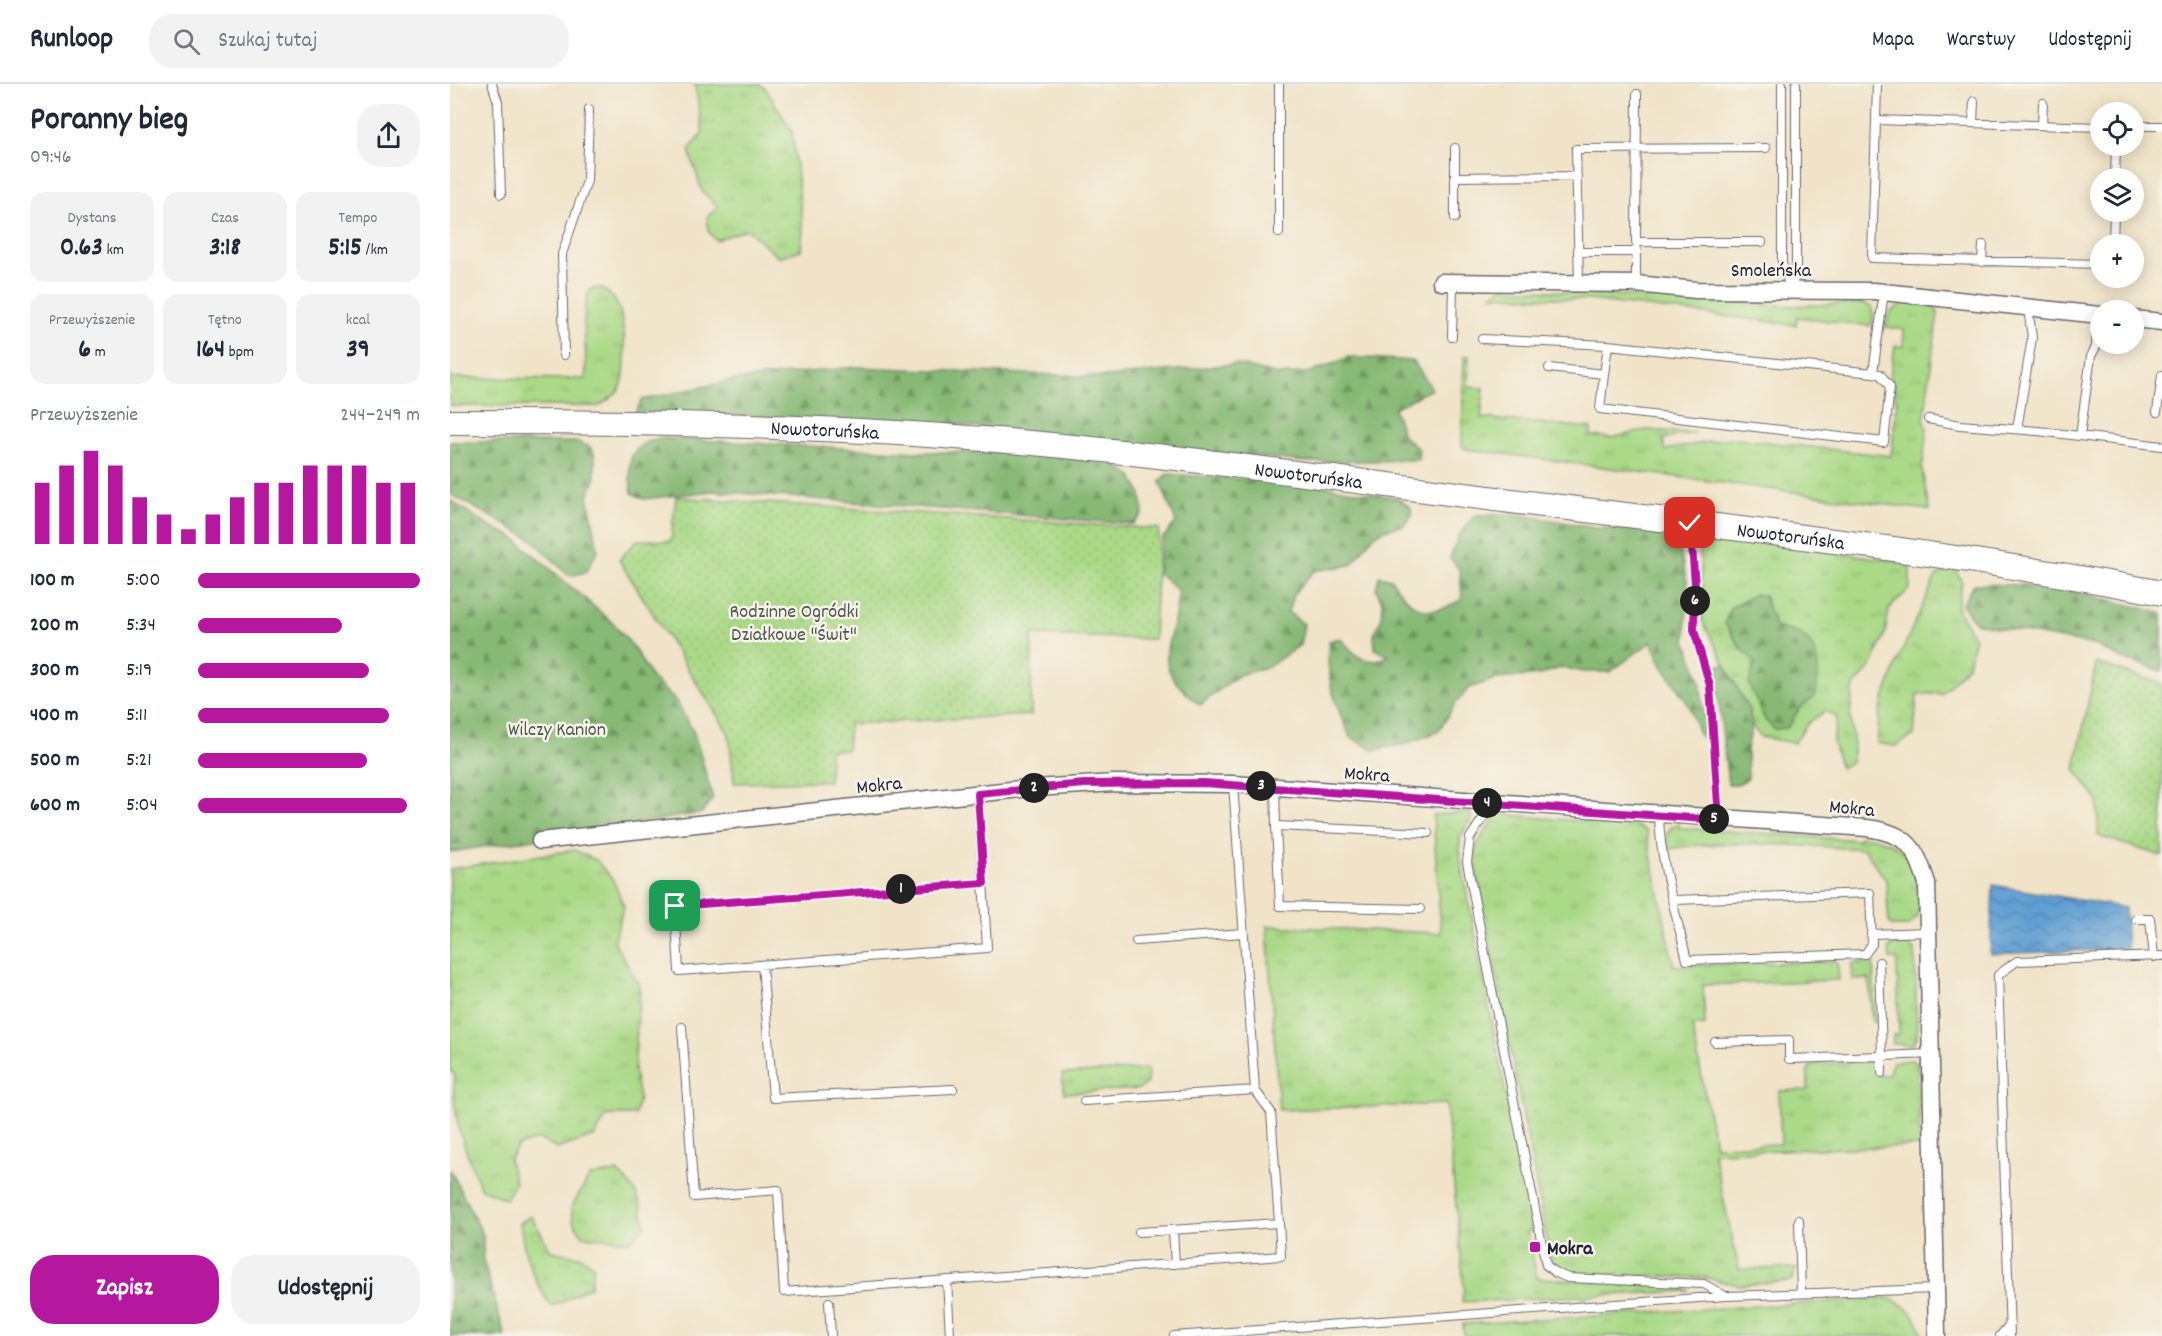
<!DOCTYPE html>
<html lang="pl">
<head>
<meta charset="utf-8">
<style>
  :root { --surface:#fff; --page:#f2f2f3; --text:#1f2937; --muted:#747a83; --line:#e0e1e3; --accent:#b5179e }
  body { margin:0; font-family:Dekko,sans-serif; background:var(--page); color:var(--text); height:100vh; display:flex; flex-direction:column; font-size:22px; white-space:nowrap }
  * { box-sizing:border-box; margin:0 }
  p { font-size:20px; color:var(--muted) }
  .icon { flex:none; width:33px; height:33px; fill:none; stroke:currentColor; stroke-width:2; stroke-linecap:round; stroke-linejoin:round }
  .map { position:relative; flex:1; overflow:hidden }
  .panel { display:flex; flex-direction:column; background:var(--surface); width:450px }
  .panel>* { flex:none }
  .fabs { position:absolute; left:1640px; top:18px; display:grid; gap:12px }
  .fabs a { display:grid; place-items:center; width:54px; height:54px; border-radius:50%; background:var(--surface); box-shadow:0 3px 15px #0003; font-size:30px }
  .pin { position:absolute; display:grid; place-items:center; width:51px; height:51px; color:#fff; margin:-26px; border-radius:12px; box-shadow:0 3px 9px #0006 }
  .km { position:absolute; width:30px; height:30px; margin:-15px; border-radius:50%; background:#222; color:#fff; font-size:16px; line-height:30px; text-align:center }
  .round { display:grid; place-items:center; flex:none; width:63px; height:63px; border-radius:24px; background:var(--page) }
  .head { display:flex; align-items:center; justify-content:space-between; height:102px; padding:0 30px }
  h1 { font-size:33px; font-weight:700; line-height:45px }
  .metrics { display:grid; grid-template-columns:repeat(3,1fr); gap:9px; height:102px; padding:6px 30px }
  .metrics div { display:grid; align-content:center; border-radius:15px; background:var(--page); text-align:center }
  .metrics b { font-size:26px; font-weight:700 }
  .metrics small { font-size:16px; font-weight:400 }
  .metrics p { font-size:16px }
  .chart { height:168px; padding:12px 30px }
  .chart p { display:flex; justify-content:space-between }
  .chart svg { width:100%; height:108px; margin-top:6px; stroke:var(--accent); stroke-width:6 }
  .primary-button { display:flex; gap:12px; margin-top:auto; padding:12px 30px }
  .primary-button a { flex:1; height:69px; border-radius:24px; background:var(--accent); color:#fff; font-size:24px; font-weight:700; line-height:69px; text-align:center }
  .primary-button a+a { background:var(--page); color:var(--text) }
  ul { padding:0 30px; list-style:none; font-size:20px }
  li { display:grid; grid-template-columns:96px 72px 1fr; align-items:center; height:45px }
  li i { height:15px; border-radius:8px; background:var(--accent) }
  header { display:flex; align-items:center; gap:36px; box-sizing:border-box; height:84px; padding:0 30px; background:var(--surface); border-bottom:2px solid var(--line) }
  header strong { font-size:28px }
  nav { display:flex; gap:33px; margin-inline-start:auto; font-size:21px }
  .search { width:420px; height:54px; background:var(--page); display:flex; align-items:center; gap:15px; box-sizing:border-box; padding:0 21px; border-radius:24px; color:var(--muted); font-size:22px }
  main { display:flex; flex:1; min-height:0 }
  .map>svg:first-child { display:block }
  .grass { fill:url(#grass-tufts); stroke:#667e61; stroke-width:1.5 }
  .forest { fill:url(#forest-firs); stroke:#546e58; stroke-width:1.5 }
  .garden { fill:url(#garden-dots); stroke:#667e61; stroke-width:1.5 }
  .water { fill:url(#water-waves); stroke:#426087; stroke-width:1.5 }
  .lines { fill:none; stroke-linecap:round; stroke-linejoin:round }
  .service-casing { stroke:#6a666c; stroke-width:10 }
  .minor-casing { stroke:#6a666c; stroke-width:19 }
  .secondary-casing { stroke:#6a666c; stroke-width:26 }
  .service { stroke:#fff; stroke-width:8 }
  .minor { stroke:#fff; stroke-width:16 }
  .secondary { stroke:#fff; stroke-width:24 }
  .route-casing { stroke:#fff; stroke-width:12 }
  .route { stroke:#b5179e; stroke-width:8 }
  .poi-dot { fill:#b5179e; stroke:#f7f3e8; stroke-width:2 }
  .labels { text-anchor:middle; stroke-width:5; stroke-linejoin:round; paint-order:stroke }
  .street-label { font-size:20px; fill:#22223b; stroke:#f7f3e8 }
  .park-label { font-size:20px; fill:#4b5952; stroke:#f7f3e8 }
  .poi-label { font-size:20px; font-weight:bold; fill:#22223b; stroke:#f7f3e8; text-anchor:start }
</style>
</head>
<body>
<header>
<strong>Runloop</strong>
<div class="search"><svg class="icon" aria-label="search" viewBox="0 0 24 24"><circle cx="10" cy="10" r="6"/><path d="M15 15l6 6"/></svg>Szukaj tutaj</div>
<nav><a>Mapa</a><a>Warstwy</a><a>Udostępnij</a></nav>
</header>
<main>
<section class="panel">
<div class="head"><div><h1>Poranny bieg</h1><p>09:46</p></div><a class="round"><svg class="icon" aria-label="share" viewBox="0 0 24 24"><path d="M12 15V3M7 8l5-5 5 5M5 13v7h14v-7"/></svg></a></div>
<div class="metrics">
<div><p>Dystans</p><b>0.63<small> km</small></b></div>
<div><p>Czas</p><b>3:18</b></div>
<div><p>Tempo</p><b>5:15<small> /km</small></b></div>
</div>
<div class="metrics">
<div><p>Przewyższenie</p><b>6<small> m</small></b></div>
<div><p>Tętno</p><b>164<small> bpm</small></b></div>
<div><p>kcal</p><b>39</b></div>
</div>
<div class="chart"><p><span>Przewyższenie</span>244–249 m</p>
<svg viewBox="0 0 160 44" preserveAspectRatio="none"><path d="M5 44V19M15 44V12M25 44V6M35 44V12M45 44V25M55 44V32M65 44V38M75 44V32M85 44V25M95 44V19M105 44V19M115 44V12M125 44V12M135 44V12M145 44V19M155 44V19"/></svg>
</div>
<ul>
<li><b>100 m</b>5:00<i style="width:100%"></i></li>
<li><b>200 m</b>5:34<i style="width:65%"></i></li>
<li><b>300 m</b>5:19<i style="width:77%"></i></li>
<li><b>400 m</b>5:11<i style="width:86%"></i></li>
<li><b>500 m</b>5:21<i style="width:76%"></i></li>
<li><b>600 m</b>5:04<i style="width:94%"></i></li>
</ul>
<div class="primary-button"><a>Zapisz</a><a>Udostępnij</a></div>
</section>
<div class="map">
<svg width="1712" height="1252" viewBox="0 0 1712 1252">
  <defs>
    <pattern id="grass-tufts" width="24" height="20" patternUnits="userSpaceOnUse" patternTransform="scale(1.5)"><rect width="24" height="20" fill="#aad987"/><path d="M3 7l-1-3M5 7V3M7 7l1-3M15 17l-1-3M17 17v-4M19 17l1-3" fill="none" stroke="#92ba75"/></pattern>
    <pattern id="forest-firs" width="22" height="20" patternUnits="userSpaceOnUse" patternTransform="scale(1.5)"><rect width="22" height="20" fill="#87b974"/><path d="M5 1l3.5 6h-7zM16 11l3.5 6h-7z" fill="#6e9660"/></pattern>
    <pattern id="garden-dots" width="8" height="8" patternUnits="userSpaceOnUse" patternTransform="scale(1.5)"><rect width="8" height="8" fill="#aad987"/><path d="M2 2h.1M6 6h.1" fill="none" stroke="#92ba75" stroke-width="1.8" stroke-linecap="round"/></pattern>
    <pattern id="water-waves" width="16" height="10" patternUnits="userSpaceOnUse" patternTransform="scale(1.5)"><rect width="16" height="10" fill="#619fd3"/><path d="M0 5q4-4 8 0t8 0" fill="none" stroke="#5081ac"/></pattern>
  </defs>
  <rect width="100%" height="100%" fill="#f7f3e8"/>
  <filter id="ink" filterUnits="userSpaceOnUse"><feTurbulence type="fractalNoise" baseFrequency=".0167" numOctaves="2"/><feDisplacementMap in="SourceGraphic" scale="12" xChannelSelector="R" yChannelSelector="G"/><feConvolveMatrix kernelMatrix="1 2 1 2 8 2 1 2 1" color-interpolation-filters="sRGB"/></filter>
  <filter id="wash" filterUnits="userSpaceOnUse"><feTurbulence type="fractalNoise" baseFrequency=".008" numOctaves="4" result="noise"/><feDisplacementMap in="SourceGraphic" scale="24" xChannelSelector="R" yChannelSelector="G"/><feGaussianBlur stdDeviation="1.35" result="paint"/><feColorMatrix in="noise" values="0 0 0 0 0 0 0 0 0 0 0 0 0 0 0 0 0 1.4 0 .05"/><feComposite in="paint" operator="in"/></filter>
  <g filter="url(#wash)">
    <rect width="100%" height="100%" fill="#f0e3c7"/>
    <!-- grass -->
    <path class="grass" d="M245,0H309L315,4L342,47L353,145L351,166L328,173L297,145L266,156L258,147L257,133L268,123L252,107L239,66L253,49Z
      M151,204C158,208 163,213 167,220C175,234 178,290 170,304C166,312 156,317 149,322H0V294L135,295C139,267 128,232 140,205Z
      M1051,204L1340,222L1413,219L1422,223L1423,235L1420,242L1347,233L1346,241L1139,216L1042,211Z
      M1458,216L1482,218L1488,229L1474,335L1477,344L1472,386L1479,426L1016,365L1012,362L1014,272H1019L1018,303L1034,304L1031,334L1141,344V352L1161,354L1196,346L1245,349L1213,355L1215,366L1279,354L1441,372L1447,320L1440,292L1445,262L1453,263L1454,246L1436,243L1439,229Z
      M1265,450L1452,478L1460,485V504L1439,525L1435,550L1420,584L1404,602L1400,631L1404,662L1401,677L1391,685L1383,658L1387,633L1376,627L1358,639L1344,659L1311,653L1302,642L1299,626L1252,536L1250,459Z
      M1504,483L1512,498L1507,525L1525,554L1518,581L1492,610H1467L1464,651L1445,662L1427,659L1430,626L1447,578L1486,492Z
      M1020,728L1021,735L1010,753V773L1082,1145L1077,1148L1087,1194L1230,1203L1239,1207L1012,1218L1014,1204L996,1020L829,1026L817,842L991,849L983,731Z
      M1048,730L1186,742L1196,747L1224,882L1387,877L1389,896L1253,901L1255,941L1242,942L1265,1062L1331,1060L1329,1007L1358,1006V986L1362,981L1417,977L1425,981L1428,991H1438L1443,978L1463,976L1468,978L1470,1062L1263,1068L1289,1185L1347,1184L1341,1197L1289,1201L1257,1194L1125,1189L1105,1182L1100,1173L1024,774L1027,760Z
      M1229,740V744L1409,756L1410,752C1460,756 1474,786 1468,833L1458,842H1442L1439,839L1436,796L1414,765C1350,762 1280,755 1218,765C1215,752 1216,744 1229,740Z
      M124,766L146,776L163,796L174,822L164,857L190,903L184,987L189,1015L185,1031H157L145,1052L107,1065L89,1055L68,1062L59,1076L65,1099L56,1115L31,1105C16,1067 0,1033 5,992L0,985V785Z
      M1444,860H1457L1465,867L1467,953L1462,961L1443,960V951L1449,950L1447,875H1440L1439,864Z
      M1423,878L1425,938H1422L1419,895L1402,896V879Z
      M698,985L697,999L689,1005L614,1009L612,990Z
      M167,1088C188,1106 191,1115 195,1143L179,1157L133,1152L124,1139L121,1124L140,1092Z
      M81,1132L101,1167L132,1173L144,1182L140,1203C125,1208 116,1219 101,1222C82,1194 74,1172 70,1139Z
      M1437,1214C1456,1220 1468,1232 1473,1252H1014L1013,1240Z"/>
    <!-- forest -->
    <path class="forest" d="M899,273L963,277L982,305L944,324L953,352L969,365L968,376L856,378L506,341L185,328L192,316L284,296L406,283L656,293L786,280L828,291L862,288Z
      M209,354L467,368H572L665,381L681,391L691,410L693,430L683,440L263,407L194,415L182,409C177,380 177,362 209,354Z
      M0,358H128L140,363L145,371V396L138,412L148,466L136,488L119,492L83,456L0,410Z
      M717,390L860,400L948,414L961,424L962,431L953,442C919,446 921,458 901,481L864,487L843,511L838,528L854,540L850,561L818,583L789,591L750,621C692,576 727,562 728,507L708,489L712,455L726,438L710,398Z
      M0,416L39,442L63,453L164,540L184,564L201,593L227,618L244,649L263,714L252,729L0,768Z
      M1066,430L1146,444L1213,446L1229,464L1237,497L1236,556L1250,596L1255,644L1250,653L1239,621L1212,582L1201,558L1160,588H1133L1113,583L1089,591L1046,595L1019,604L1005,620L988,648L956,660L924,666L900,653C885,619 875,596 879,557L890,554C907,573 914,583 939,572L925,565L924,550L930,538L933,520L926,505L929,492L941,495C961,526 978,537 1012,515L1010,486L1000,474L1009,451L1025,431Z
      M1524,500L1603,502L1712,529V587L1675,576L1644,561L1525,539L1512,520Z
      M1305,510L1314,512L1325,543C1333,546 1347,547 1353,552C1371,566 1369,591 1366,611L1350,624L1337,644L1324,645L1315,636L1299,600L1305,578L1290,563L1275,539L1280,524Z
      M1275,581L1299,626L1302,642L1297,666L1298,695L1288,700H1278L1265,582Z
      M0,1085L33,1151V1176L55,1252H0Z"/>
    <!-- garden -->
    <path class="garden" d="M226,413L709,445L704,555L582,551L581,631L399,640L397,666H380L379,697L284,699L279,650L169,476L187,456L221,457Z
      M1646,579L1712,600V772L1648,752V718L1625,685Z"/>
    <!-- water -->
    <path class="water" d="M1543,801L1675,824L1677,865L1540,870Z"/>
  </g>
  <g filter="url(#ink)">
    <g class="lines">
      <!-- service casing -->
      <g class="service-casing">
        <path id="service" d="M42,0L48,18L51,110
          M829,0V149
          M1332,0V179L1341,207
          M1187,10L1186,158H1312
          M1426,36L1427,0
          M1523,39L1524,17
          M1592,41L1593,19
          M1683,42H1712
          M1650,43L1426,36L1422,174L1650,180
          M1005,93V64
          M1665,94L1666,62
          M1005,134V93L1127,92
          M1663,160L1664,128
          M1128,168H1187
          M1532,178L1533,161
          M1129,200L1126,65L1316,64
          M1186,200V165
          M1341,206L1346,187V0
          M1002,253L1003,198
          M1032,255L1158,261L1423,289L1434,208
          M114,271L112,170L137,97L139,25
          M1099,284L1154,290L1158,261
          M1154,290L1150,325L1434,358L1440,303L1430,290L1423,289
          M1707,328L1712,291
          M1478,335L1510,341L1588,347L1712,362
          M1567,345L1582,254L1578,223
          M1630,352L1641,272L1646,263L1647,231
          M1240,442L1245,499L1244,546L1260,602L1269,735
          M825,703L826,742L978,749
          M528,710L537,864L229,887L225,822L534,799
          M1043,719L1020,754L1017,778L1096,1181L1106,1189L1118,1194L1254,1200L1275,1212
          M1209,731C1210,779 1226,829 1237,876L1415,870L1422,860L1420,809L1224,816
          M826,742L830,822L970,825
          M1686,835H1700L1704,873
          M1421,850L1478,848
          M686,857L793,849
          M1429,878L1432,972L1481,970
          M312,881L323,1014L503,1005
          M232,943L244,1113L328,1106L334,1208L831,1172L829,1139
          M1265,958L1339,956V975L1432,972V989
          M634,1017L805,1006L783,700
          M1349,1136L1351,1209
          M723,1146L725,1180
          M689,1148L829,1139L821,1028L805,1006
          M497,1196L500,1252
          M379,1218L381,1252
          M724,1252L1276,1212L1486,1205
          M1550,1252L1560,1240
          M1560,1252L1548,891L1567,877L1712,872"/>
      </g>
      <!-- minor casing -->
      <g class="minor-casing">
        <path id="minor" d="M991,198L1186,200L1246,206L1424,207L1650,231
          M1683,235L1712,238
          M90,757L570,705L664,699L783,700L1417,744C1458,750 1465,762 1477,799L1487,1252"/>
      </g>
      <!-- secondary casing -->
      <g class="secondary-casing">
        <g id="secondary">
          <path id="s1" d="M0,338C165,338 329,340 493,352C686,365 878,394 1069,418C1284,444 1499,468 1712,509"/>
        </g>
      </g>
      <!-- service -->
      <use href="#service" class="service"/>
      <!-- minor -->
      <use href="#minor" class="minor"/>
      <!-- secondary -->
      <use href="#secondary" class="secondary"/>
    </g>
  </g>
  <g class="lines" filter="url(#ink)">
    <!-- route casing -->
    <g class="route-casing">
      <path id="route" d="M225,822L534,799L528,710L634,700L754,699L1269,736L1260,602L1244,546L1245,500L1240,439"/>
    </g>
    <!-- route -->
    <use href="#route" class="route"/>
  </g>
  <!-- markers -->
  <rect class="poi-dot" x="1079" y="1157" width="12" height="12" rx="3"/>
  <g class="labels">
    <!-- street labels -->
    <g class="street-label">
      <text x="1321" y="192">Smoleńska</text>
      <text dy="7" stroke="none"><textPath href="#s1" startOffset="375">Nowotoruńska</textPath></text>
      <text dy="7" stroke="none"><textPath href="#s1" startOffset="861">Nowotoruńska</textPath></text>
      <text dy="7" stroke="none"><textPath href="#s1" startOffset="1347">Nowotoruńska</textPath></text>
      <text transform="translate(917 689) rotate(4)" y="7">Mokra</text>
      <text transform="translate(429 700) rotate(-6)" y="7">Mokra</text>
      <text transform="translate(1402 723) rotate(5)" y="7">Mokra</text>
    </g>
    <!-- park labels -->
    <g class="park-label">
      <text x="344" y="533">Rodzinne Ogródki<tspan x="344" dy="23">Działkowe "Świt"</tspan></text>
      <text x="107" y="651">Wilczy Kanion</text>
    </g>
    <!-- poi labels -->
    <g class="poi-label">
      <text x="1097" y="1170">Mokra</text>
    </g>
  </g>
</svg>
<div class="fabs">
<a><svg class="icon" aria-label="locate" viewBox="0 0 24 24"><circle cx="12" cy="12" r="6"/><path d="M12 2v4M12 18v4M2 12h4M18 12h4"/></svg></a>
<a><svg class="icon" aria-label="layers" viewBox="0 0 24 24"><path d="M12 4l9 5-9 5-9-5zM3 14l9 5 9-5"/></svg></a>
<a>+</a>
<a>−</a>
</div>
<div class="pin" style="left:225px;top:822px;background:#1e9e55"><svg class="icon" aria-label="arrive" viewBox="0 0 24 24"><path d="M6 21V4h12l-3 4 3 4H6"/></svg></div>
<div class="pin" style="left:1240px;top:439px;background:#d93025"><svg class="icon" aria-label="check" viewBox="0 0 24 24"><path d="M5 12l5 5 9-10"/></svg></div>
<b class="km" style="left:451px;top:805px">1</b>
<b class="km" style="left:584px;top:704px">2</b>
<b class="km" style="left:811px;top:702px">3</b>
<b class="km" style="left:1037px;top:719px">4</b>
<b class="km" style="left:1264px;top:735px">5</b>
<b class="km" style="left:1245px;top:517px">6</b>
</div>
</main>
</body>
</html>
